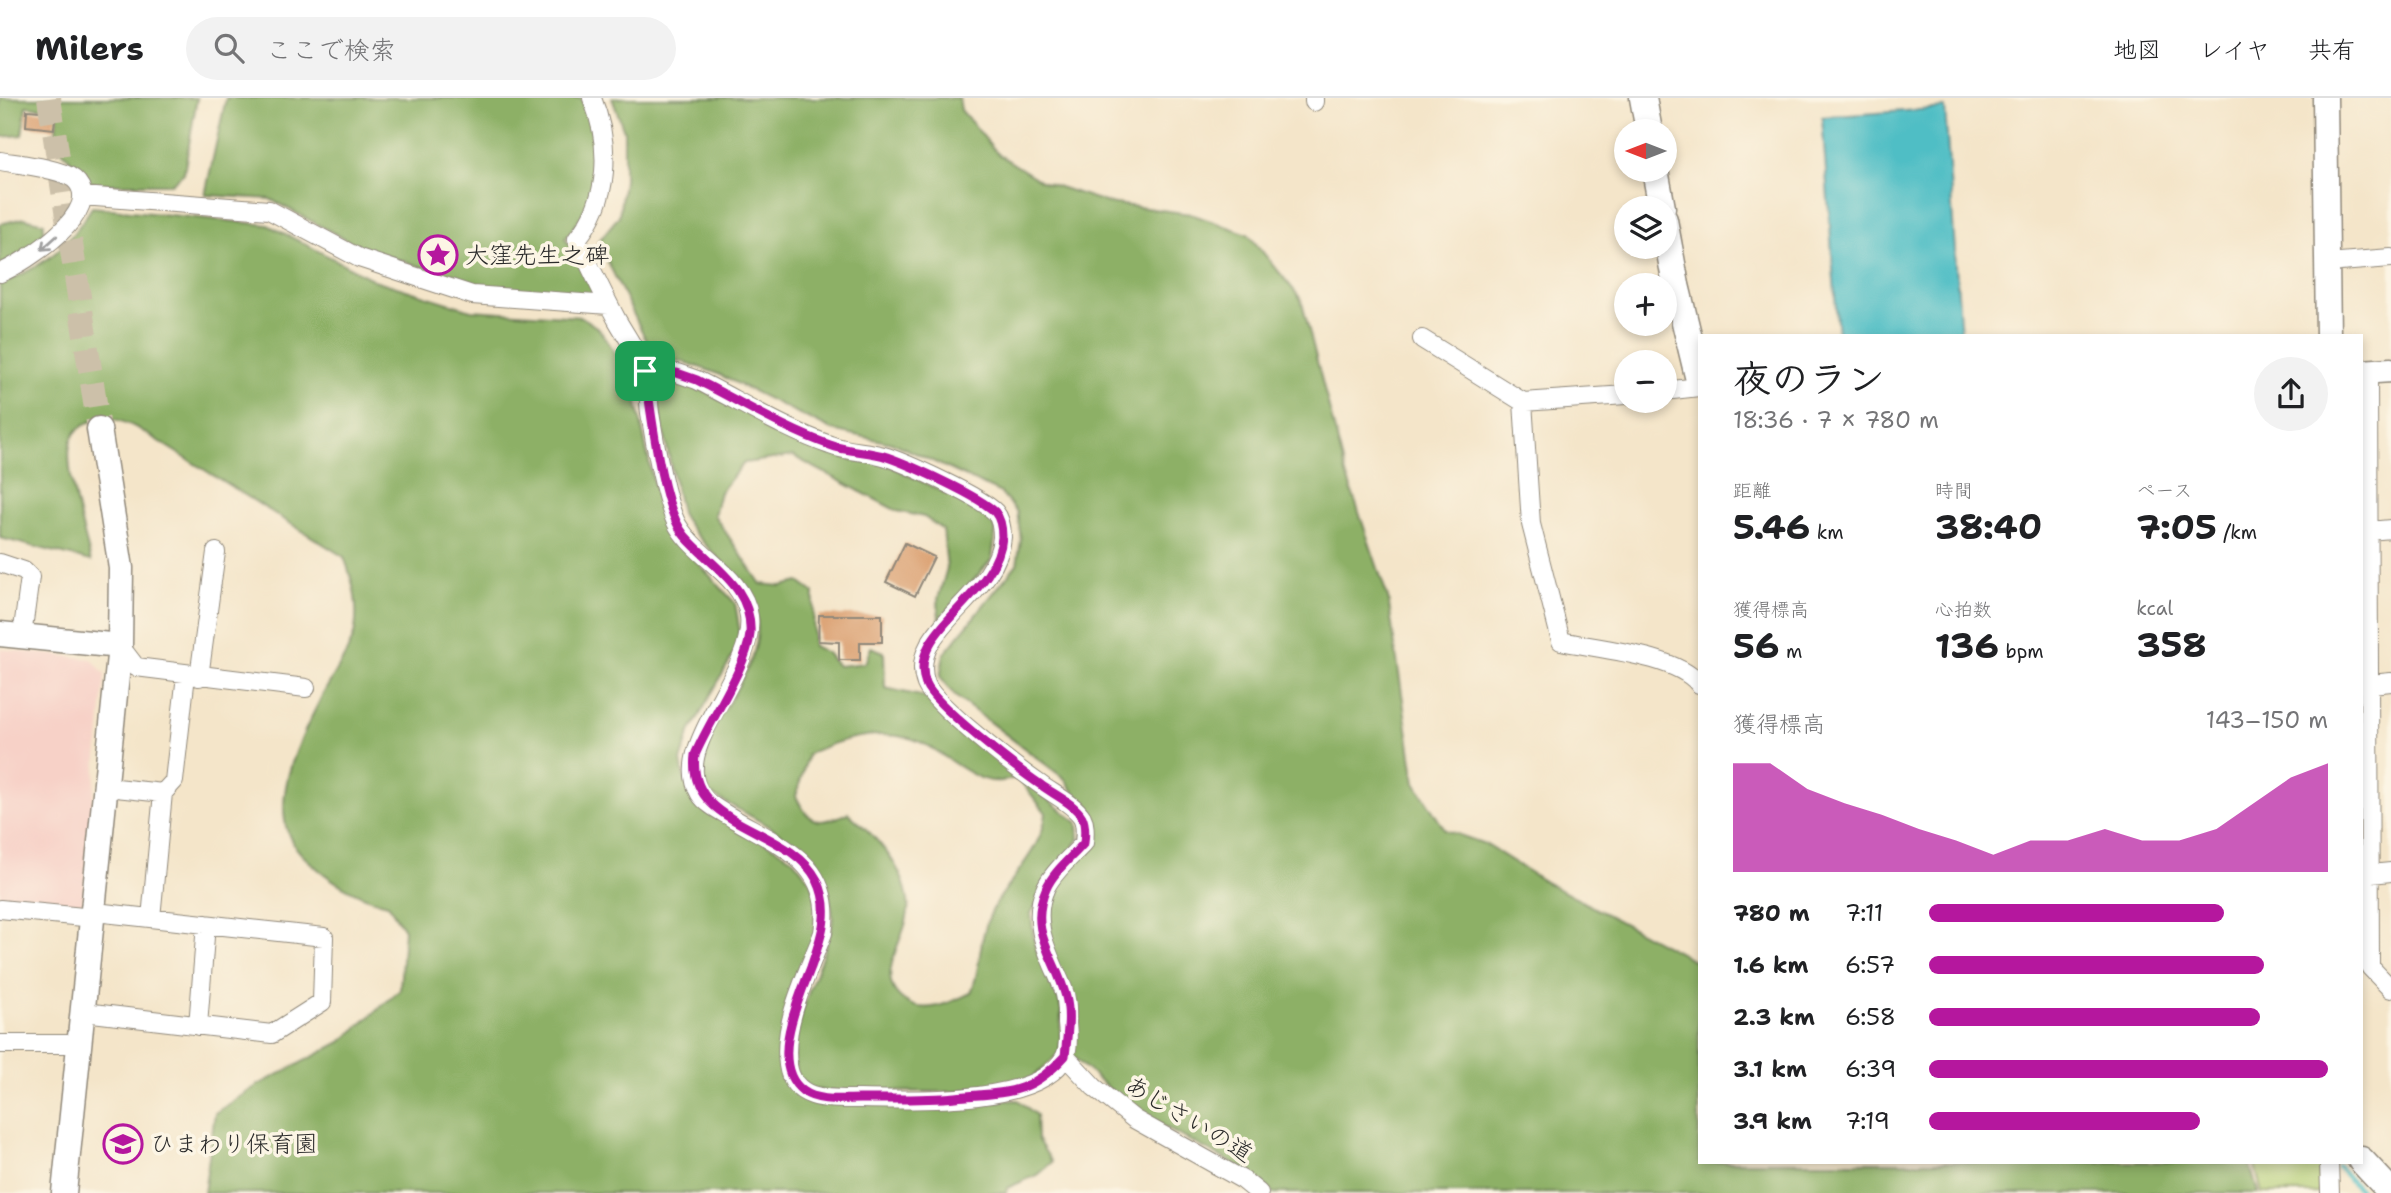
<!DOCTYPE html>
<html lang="ja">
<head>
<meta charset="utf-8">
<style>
  :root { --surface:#fff; --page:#f2f2f2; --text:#202124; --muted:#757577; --line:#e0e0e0; --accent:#b5179e }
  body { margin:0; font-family:"Shantell Sans","Klee One",sans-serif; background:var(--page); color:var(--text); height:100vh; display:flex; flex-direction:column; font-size:26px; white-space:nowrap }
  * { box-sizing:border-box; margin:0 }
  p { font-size:23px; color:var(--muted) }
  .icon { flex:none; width:38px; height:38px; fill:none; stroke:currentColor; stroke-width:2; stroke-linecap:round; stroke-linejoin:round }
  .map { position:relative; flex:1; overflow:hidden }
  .panel { position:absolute; left:1698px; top:236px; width:665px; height:830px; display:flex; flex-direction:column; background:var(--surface); border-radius:0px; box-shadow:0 4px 10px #0003 }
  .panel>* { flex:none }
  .needle { width:46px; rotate:270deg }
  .controls { position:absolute; left:1614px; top:21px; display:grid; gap:14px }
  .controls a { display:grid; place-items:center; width:63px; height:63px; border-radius:50%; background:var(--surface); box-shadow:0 4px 10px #0003; font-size:35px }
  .pin { position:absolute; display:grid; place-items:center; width:60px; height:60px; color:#fff; margin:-30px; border-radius:14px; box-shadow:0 4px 10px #0006 }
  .round { display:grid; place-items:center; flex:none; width:74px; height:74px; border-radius:37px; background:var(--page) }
  .head { display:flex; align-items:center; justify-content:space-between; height:119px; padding:0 35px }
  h1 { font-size:38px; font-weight:700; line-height:52px }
  .stats { display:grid; grid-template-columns:repeat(3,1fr); gap:10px; height:119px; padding:7px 35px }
  .stats div { display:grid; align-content:center }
  .stats b { font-size:35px; font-weight:700 }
  .stats small { font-size:19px; font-weight:400 }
  .stats p { font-size:19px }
  .chart { height:196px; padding:14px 35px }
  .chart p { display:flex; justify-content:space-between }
  .chart svg { width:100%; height:126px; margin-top:7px; fill:var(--accent); opacity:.7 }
  ul { padding:0 35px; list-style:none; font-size:23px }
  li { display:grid; grid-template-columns:112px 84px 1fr; align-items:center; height:52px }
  li i { height:18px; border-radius:9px; background:var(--accent) }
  header { display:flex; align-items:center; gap:42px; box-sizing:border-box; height:98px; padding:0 35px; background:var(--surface); border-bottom:2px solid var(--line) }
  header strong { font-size:33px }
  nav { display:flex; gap:38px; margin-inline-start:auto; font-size:24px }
  .search { width:490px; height:63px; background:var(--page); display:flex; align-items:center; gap:18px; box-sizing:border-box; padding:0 24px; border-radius:38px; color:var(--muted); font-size:26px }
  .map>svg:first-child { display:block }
  .built { fill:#f7d1c7 }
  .green { fill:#b2cd74; stroke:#6e7c50; stroke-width:2 }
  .forest { fill:#8db066; stroke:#5c6e48; stroke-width:2 }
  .water { fill:#4fbec5; stroke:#3d7478; stroke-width:2 }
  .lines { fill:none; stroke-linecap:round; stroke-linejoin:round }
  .stream { stroke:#4fbec5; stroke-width:5 }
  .building { fill:#dda578 }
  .secondary-tunnel { stroke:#ccc0a9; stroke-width:24; stroke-dasharray:24 12; stroke-linecap:butt }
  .street-casing { stroke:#90887a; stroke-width:20 }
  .secondary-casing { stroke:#90887a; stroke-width:27 }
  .primary-casing { stroke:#90887a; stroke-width:29 }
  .street { stroke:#fff; stroke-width:18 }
  .secondary { stroke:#fff; stroke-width:24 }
  .primary { stroke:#fff; stroke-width:26 }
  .oneway { stroke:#a0a0a0 }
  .route-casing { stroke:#fff; stroke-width:14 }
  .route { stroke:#b5179e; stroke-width:9 }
  .labels { text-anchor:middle; stroke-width:7; stroke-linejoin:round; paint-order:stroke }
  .poi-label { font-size:24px; fill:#2b2b2b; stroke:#fcf5e5; text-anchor:start }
  .street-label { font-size:24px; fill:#2b2b2b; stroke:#fcf5e5 }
</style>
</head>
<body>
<header>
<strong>Milers</strong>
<div class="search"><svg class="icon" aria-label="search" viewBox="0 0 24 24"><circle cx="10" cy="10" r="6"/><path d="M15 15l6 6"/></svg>ここで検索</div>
<nav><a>地図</a><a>レイヤ</a><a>共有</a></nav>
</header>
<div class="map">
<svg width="2391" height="1095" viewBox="0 0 2391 1095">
  <rect width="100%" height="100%" fill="#fcf5e5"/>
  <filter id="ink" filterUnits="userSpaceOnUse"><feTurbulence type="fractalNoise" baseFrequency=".0143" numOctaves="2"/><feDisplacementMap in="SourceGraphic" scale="14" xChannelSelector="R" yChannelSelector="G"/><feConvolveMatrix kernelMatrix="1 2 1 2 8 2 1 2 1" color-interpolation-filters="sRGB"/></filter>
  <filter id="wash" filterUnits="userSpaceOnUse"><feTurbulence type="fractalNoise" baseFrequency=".00686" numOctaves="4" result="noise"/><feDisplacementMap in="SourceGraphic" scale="28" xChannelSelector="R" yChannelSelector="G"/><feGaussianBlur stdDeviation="1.57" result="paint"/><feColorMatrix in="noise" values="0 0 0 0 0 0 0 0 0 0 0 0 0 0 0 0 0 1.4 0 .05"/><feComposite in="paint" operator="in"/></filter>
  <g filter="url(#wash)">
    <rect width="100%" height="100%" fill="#f4e5c9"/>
    <!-- built -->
    <path class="built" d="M0,551L92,561L105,577L83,805L77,809L0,802Z"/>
    <!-- green -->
    <path class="green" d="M2254,1064H2321L2324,1095H2262Z"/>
    <!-- forest -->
    <path class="forest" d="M0,0H197L184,75L171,86H90L55,44L58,12L26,8L22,37L0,39Z
      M226,0H581C605,46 601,101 565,140L597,199L502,193L477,187L360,149L270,101L205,97Z
      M612,0H959L961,12L998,56L1041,83L1108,105L1191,116L1248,136L1301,201L1346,376L1388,500L1415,685L1445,732L1485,746L1547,785L1699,865V1064H2249L2258,1095H1274L1248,1073L1135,1014L1071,957L1047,848V810L1055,785L1080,758L1087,713L1065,681L955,598L940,579L944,556L1017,466L1021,442L1017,414L1001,395L896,346L832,332L716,275L681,263L656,262L598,144L619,118L624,83V33Z
      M92,109L268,127L374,182L471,212L582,219L599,231L629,276L620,280L625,298L635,296L653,383L668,432L735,505C738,521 741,534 737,550L689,636L681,663L684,679L695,703L792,760L812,785L821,821L803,879L790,987L906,1006L1018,1002L1036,1017L1037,1041L1052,1064L1037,1077L1007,1090L1006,1095H204L215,1015L258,987L341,944L400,892L404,832L388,806C361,800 340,789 318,771C306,761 293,750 288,735C273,692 303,635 322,598C331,581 352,550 355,532C359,505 353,483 344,459L139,331C121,322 106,315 88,325C82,328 75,333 72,340C61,363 85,436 91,463L0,440V187C47,165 64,154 92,109Z
      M24,120L44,125L43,139L0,170V126Z
      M674,283L696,289L824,355L858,363L884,365L991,417L996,431L992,461L939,522L938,501L947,470L943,432L924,419L897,413L793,358L744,365L720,394L714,417L761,486L781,488L799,484L814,495L813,548L827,555L838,568L865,565L871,549L884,554L885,590L925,599L1018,678C978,700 944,648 909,640C873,632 840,641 808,656L796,698C809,727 820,728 848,715C874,736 904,768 908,803C913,836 868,878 905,903C926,918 950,904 971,895C982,868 978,841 991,815C1007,782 1043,752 1046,715L1022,685V680L1078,725L1079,741L1031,815L1035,850L1061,906L1060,955L1028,984L953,994L828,993C822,992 812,991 807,988C769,962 826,862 832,827C835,811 827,789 821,775C807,743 739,713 709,695C681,630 774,579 755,513C743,472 701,452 681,415L654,288Z"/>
    <!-- water -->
    <path class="water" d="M1945,10L1961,238H1838L1822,19Z"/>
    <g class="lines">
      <!-- stream -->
      <path class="stream" d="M2338,1069L2362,1095"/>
    </g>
    <g id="blocks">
      <!-- building -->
      <path class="building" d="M27,12L56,14L54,31L26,28Z
        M905,445L934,459L915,498L886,484Z
        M819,517H882V544H860V562H839V544L818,543Z"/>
    </g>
  </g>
  <g filter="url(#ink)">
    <use href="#blocks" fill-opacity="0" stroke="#90887a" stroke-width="2"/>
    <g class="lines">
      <!-- secondary-tunnel -->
      <path class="secondary-tunnel" d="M49,0L99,331"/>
      <!-- street casing -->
      <g class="street-casing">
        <path id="street" d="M592,0C611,48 610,101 577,141C590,168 603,196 617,222C626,238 639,256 645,273C650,286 648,302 650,315C654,341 666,408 678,428C698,461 743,478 749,518C756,575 670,647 700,696C707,707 723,714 734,721C783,749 834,767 823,835C808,875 782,923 788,967C793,1004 831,1001 860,1001C909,1002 1042,1008 1065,958C1069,950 1068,935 1067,926C1067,914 1068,902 1063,890C1050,858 1029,825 1046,789C1054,773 1072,758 1084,745C1085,737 1086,727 1082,719C1074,706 1053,696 1041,687C1019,672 934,607 926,586C905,531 998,499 1002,439C1002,430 1001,421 995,414C979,398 910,367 887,359C869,353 848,354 830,347C786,332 739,303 697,282L677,275L645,273
          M1314,0V4
          M0,63C18,66 60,70 74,81C109,111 23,166 0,175
          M82,98L269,112L359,160L472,197L609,207
          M2327,165L2391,160
          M1422,241L1523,304L1626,297
          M2368,274L2370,869L2391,891
          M1664,293L1699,289
          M1523,304L1531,426L1561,543C1598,551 1676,557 1699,586
          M2369,433L2391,431
          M0,465L24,473L30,479L22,538
          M120,548L136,569L306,590
          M199,579L216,454
          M2371,586L2391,584
          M107,689L163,695
          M2361,777L2391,774
          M0,811L94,820
          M151,820L163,695L174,683L186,577
          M84,914L272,936L322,904L324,839L95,814
          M198,928L206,826
          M0,946H80
          M1065,958L1094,989L1134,1021L1243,1082L1259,1095
          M2329,1064L2330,1095"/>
      </g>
      <!-- secondary casing -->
      <g class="secondary-casing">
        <path id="secondary" d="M2325,0L2328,238
          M2361,274L2391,272
          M0,536L120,548
          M64,1095L120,548L121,470L99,331"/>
      </g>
      <!-- primary casing -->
      <g class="primary-casing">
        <path id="primary" d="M1643,0L1649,33
          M1655,72L1662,110
          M1664,122L1676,187L1699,282
          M2361,1062L2391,1094"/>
      </g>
      <!-- street -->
      <use href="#street" class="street"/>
      <!-- secondary -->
      <use href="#secondary" class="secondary"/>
      <!-- primary -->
      <use href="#primary" class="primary"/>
    </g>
    <!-- one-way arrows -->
    <defs><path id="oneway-shaft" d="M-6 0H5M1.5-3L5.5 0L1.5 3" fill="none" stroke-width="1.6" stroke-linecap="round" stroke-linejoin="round" transform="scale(1.75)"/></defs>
    <use class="oneway" href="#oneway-shaft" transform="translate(49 145) rotate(138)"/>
  </g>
  <g class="lines" filter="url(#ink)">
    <!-- route casing -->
    <g class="route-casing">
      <path id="route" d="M645,273L677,275L697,282C739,303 786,332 830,347C848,354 869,353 887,359C910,367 979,398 995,414C1001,421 1002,430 1002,439C998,499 905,532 926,586C934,607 1019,672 1041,687C1053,696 1075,706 1082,719C1086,727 1085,737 1084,745C1072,759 1053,774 1046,791C1027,834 1056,860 1066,899C1071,917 1067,939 1065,958C1029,998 1006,994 956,999C924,1002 892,1001 860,1001C842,1001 818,1004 803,993C768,967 799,900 811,869C821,840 832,812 817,782C789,728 686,730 695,657C708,625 747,569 750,536C753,489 712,469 685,438C661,410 651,312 645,273Z"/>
    </g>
    <!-- route -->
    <use href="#route" class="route"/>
  </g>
  <!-- icons -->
  <defs>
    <g id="sight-ring" transform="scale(2.0125)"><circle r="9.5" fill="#fcf5e5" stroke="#b5179e" stroke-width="1.5"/><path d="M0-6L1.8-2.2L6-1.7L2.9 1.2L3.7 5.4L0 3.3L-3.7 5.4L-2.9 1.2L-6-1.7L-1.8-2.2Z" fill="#b5179e"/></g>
    <g id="school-ring" transform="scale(2.0125)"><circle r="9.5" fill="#fcf5e5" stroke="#b5179e" stroke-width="1.5"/><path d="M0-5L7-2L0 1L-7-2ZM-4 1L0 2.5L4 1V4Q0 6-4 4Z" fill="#b5179e"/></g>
  </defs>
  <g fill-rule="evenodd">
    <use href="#sight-ring" x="438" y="157"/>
    <use href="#school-ring" x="123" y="1046"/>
  </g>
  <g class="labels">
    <!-- poi labels -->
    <g class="poi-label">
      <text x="465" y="165">大窪先生之碑</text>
      <text x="150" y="1054">ひまわり保育園</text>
    </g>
    <!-- street labels -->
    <g class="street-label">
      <text transform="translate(1189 1021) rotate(31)" y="8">あじさいの道</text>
    </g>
  </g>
</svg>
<div class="controls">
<a><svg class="needle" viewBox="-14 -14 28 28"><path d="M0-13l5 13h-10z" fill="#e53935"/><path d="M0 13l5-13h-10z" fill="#757577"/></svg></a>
<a><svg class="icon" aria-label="layers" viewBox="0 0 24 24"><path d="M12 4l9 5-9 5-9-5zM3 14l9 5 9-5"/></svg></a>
<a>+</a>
<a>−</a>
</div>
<div class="pin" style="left:645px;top:273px;background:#1e9e55"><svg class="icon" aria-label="arrive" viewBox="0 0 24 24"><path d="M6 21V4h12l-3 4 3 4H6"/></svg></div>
<section class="panel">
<div class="head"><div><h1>夜のラン</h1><p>18:36 · 7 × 780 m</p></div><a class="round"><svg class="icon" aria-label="share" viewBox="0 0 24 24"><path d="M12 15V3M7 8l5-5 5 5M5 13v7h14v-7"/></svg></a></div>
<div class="stats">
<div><p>距離</p><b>5.46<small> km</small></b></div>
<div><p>時間</p><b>38:40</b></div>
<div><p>ペース</p><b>7:05<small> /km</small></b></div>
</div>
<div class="stats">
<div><p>獲得標高</p><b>56<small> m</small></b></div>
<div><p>心拍数</p><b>136<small> bpm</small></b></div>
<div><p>kcal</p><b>358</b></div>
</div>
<div class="chart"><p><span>獲得標高</span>143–150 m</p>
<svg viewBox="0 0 160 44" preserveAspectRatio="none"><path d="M0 44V6L10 6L20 15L30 20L40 24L50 29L60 33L70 38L80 33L90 33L100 29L110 33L120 33L130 29L140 20L150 11L160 6V44z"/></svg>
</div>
<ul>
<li><b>780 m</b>7:11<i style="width:74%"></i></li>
<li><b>1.6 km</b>6:57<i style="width:84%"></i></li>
<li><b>2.3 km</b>6:58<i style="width:83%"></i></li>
<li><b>3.1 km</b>6:39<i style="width:100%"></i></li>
<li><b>3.9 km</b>7:19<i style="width:68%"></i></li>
</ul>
</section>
</div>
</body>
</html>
